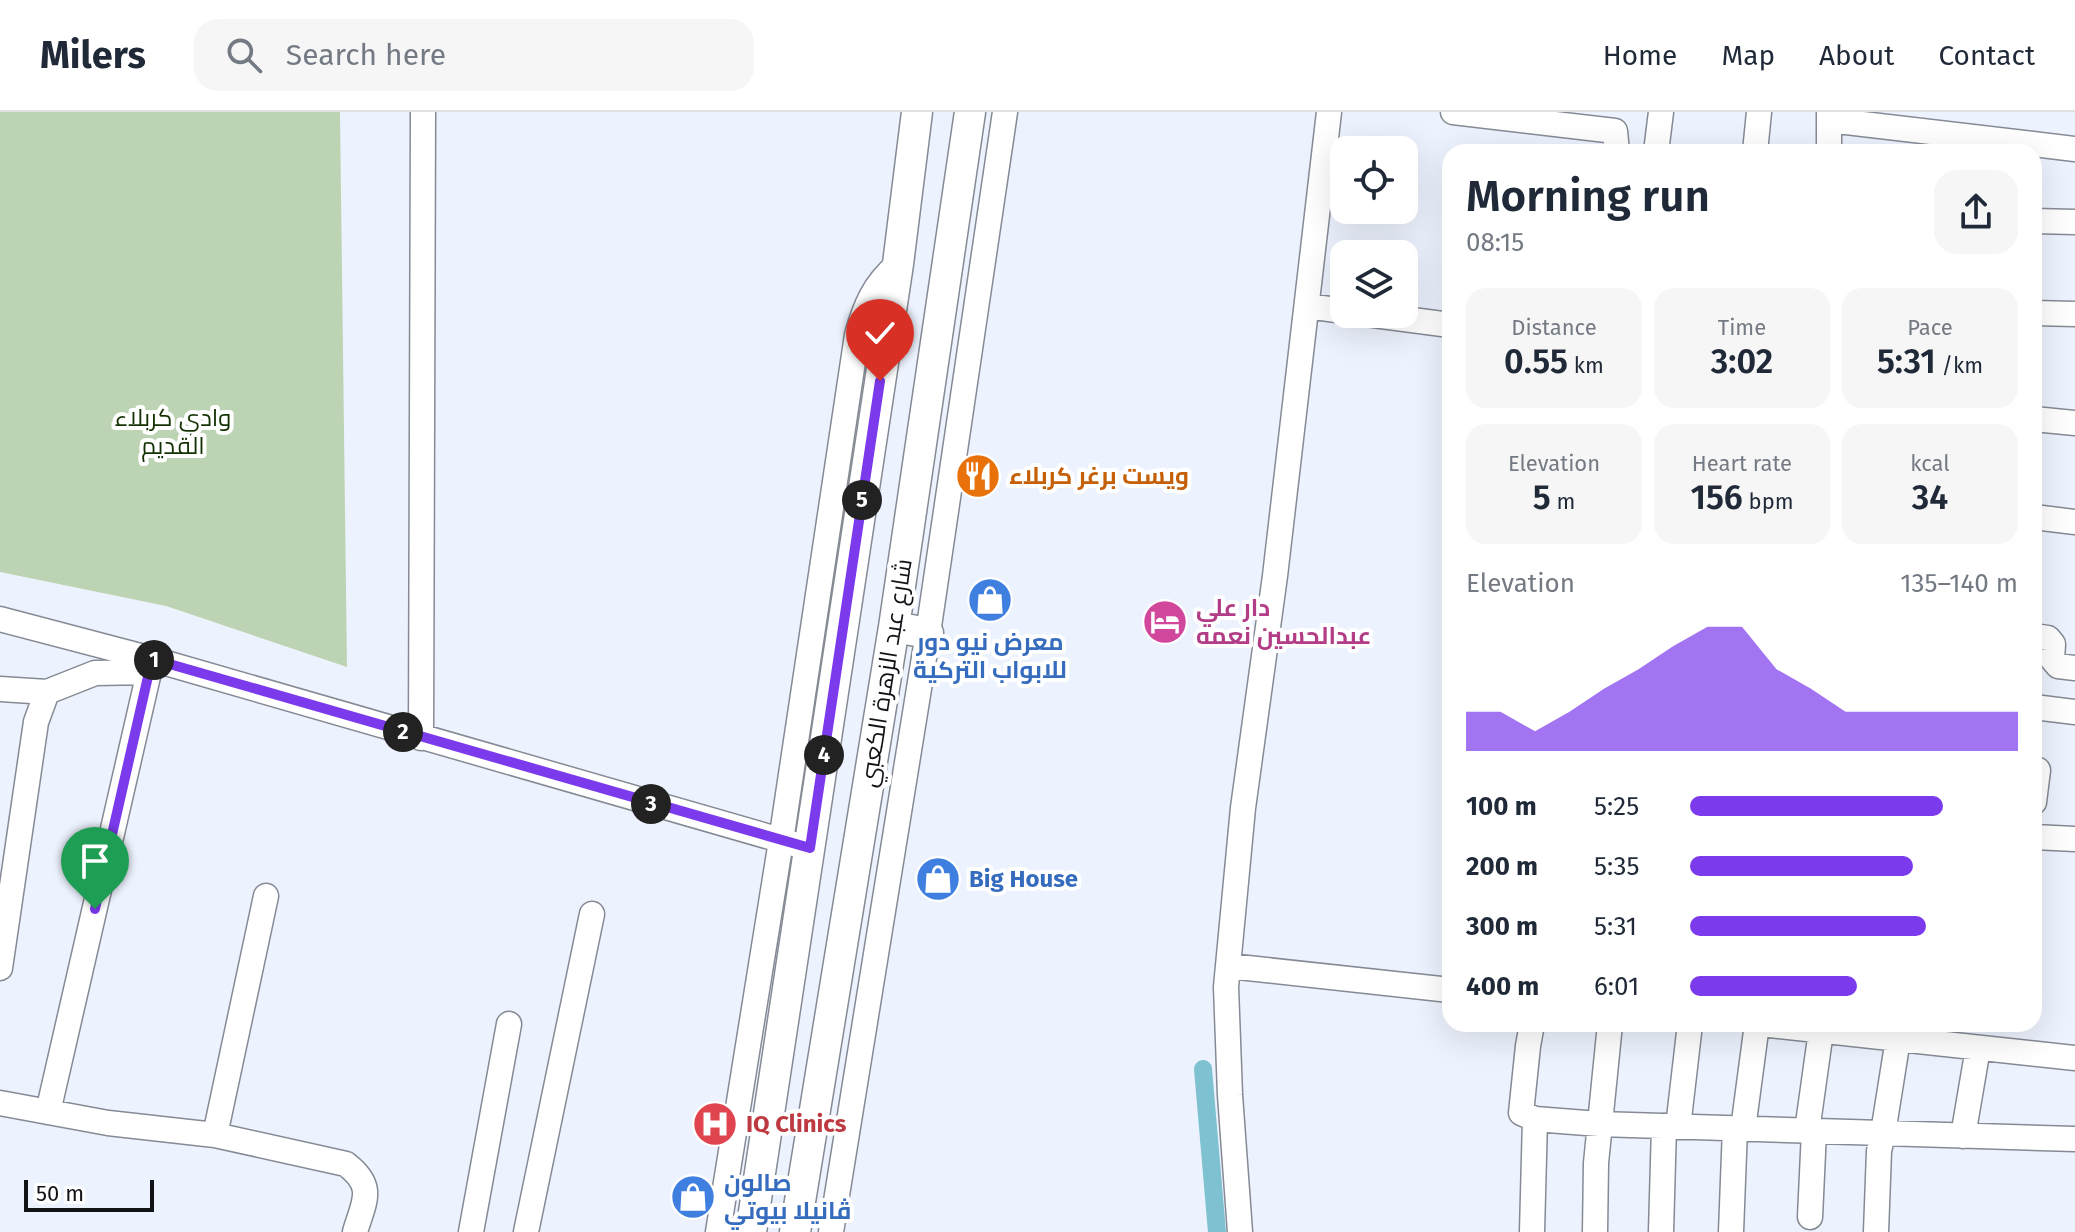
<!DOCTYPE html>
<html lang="en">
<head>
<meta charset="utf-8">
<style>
  :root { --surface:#fff; --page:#f6f6f7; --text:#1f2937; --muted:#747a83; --line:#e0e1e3; --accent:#7c3aed }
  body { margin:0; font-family:"Fira Sans",Cairo,sans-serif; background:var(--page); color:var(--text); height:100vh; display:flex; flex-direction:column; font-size:30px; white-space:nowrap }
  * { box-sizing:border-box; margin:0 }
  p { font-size:26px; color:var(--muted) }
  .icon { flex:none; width:44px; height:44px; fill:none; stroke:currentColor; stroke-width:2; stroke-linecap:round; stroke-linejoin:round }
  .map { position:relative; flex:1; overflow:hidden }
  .details { position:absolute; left:1442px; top:32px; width:600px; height:888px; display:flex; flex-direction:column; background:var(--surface); border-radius:24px; box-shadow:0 8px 32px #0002 }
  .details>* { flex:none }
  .buttons { position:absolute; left:1330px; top:24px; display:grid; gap:16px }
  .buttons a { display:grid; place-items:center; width:88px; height:88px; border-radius:16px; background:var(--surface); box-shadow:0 8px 32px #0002; font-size:40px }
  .scale { position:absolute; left:24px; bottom:20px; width:130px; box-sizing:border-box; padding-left:8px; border:4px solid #111317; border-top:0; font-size:22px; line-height:28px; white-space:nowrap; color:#111317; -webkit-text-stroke:6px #fff; paint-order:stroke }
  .pin { position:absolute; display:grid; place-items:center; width:68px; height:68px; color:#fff; margin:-82px -34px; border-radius:50% 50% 50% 0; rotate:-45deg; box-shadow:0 0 8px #0007 }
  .pin .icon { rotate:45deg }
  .km { position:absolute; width:40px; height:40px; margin:-20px; border-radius:50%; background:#222; color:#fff; font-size:22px; line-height:40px; text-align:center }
  .round { display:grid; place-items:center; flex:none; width:84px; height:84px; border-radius:24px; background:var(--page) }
  .headline { display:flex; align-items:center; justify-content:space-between; height:136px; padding:0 24px }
  h1 { font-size:44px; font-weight:600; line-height:60px }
  .metrics { display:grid; grid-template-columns:repeat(3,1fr); gap:12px; height:136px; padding:8px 24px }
  .metrics div { display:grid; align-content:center; border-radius:20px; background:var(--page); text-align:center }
  .metrics b { font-size:34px; font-weight:600 }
  .metrics small { font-size:22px; font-weight:400 }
  .metrics p { font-size:22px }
  .chart { height:224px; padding:16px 24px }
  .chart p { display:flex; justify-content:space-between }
  .chart svg { width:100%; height:144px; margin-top:8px; fill:var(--accent); opacity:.7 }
  ul { padding:0 24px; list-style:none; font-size:26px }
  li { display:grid; grid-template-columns:128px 96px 1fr; align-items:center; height:60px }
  li i { height:20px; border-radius:10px; background:var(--accent) }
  header { display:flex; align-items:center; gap:48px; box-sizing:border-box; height:112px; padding:0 40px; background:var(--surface); border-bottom:2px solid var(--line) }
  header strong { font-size:38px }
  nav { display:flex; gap:44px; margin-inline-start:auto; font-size:28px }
  .search { width:560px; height:72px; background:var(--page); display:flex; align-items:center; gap:20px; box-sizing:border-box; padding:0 28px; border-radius:24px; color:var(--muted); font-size:30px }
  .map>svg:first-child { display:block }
  .green { fill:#bdd4b4 }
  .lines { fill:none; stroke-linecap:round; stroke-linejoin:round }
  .canal { stroke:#7ec1d0; stroke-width:18 }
  .minor-casing { stroke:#858a94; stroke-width:27 }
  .major-casing { stroke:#858a94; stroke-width:33 }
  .minor { stroke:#fff; stroke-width:24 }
  .major { stroke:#fff; stroke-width:30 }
  .route-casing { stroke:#fff; stroke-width:16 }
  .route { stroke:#7c3aed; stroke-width:10 }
  .labels { text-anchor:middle; stroke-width:8; stroke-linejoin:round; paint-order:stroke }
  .park-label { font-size:24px; fill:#143203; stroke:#fff }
  .food-label { font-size:24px; font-weight:bold; fill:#c56008; stroke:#fff; text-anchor:start }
  .hotel-label { font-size:24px; font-weight:bold; fill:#b23c85; stroke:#fff; text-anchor:start }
  .shop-label { font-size:24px; font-weight:bold; fill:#366cbe; stroke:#fff; text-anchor:start }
  .street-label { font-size:24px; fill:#111317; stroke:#fff }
  .health-label { font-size:24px; font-weight:bold; fill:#be3a42; stroke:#fff; text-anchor:start }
</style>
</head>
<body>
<header>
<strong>Milers</strong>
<div class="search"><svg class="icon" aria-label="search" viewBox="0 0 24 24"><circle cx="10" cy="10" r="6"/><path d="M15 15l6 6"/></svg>Search here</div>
<nav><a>Home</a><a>Map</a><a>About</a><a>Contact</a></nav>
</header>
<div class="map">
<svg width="2075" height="1120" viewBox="0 0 2075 1120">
  <rect width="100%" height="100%" fill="#edf3fe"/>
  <!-- green -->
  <path class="green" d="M0,0H340L347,555L166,494L0,460Z"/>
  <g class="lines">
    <!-- canal -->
    <path class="canal" d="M1203,957L1217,1120"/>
    <!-- minor casing -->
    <g class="minor-casing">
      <path id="minor" d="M1453,0L1615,19L1617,40
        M1829,0V40
        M1829,8L2075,37
        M1656,40L1661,0
        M1755,40L1759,0
        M2034,109L2075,110
        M1307,194L1344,199
        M2034,201L2075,202
        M1366,202L1450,213
        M2034,307L2075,311
        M2034,405L2075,410
        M0,507L152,547L794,732
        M2034,524L2048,526L2053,532L2052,547L2058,554L2075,556
        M0,577L47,580L95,561L149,560
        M2034,595L2075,600
        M421,626L423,0
        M2034,690L2038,658
        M2034,725L2075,727
        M1229,854L1450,878
        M0,856L36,610L47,580
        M1532,912L1528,934L1521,1001L1535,1007L1599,1012L2075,1027
        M1760,912L2075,946
        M0,991L108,1011L215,1023L346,1052C376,1075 364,1089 355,1120
        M48,1000L152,547
        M1678,1015L1690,912
        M1743,1017L1757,912
        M1807,1019L1821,919
        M215,1023L266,784
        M1963,1024L1978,936
        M1810,1105L1814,1019
        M471,1120L509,912
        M526,1120L592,802
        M718,1120L781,729L857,223C865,194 874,172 898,152
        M831,1120L928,521L1005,0
        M1240,1120L1230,983L1226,875L1243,696L1275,464L1329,0
        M1532,1120L1535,1007
        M1595,1120L1596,1051L1610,912
        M1661,1120L1664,1014
        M1731,1120L1735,1016
        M1876,1120L1879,1039L1883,1021L1898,927"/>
    </g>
    <!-- major casing -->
    <g class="major-casing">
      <path id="major" d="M894,515L928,521
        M751,1120L898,152L917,0
        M795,1120L894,515L970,0"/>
    </g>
    <!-- minor -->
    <use href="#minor" class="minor"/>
    <!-- major -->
    <use href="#major" class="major"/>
  </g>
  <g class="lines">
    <!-- route casing -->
    <g class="route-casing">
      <path id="route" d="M95,797L152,547L810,736L880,269"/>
    </g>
    <!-- route -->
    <use href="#route" class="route"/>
  </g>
  <!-- icons -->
  <defs>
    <g id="restaurant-disc" transform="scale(2.3)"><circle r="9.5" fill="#e8710a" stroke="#fff"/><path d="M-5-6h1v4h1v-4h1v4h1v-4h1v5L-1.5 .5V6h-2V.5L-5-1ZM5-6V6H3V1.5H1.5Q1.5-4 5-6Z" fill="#fff"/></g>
    <g id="shop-disc" transform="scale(2.3)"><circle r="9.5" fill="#3f7fe0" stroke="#fff"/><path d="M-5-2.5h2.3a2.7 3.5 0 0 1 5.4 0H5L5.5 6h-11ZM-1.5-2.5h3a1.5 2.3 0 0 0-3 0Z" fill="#fff"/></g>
    <g id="hotel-disc" transform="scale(2.3)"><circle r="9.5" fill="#d1479c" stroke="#fff"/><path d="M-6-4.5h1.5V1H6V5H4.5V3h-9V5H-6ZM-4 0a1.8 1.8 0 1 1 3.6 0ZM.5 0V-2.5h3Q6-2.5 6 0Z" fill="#fff"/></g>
    <g id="hospital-disc" transform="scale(2.3)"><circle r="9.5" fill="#e0444e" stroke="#fff"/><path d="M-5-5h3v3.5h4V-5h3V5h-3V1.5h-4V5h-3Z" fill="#fff"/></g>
  </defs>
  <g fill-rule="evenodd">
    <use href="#restaurant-disc" x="978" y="364"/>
    <use href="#shop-disc" x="990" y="488"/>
    <use href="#hotel-disc" x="1165" y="510"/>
    <use href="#shop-disc" x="938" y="767"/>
    <use href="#hospital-disc" x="715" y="1012"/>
    <use href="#shop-disc" x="693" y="1085"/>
  </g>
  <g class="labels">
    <!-- park labels -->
    <g class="park-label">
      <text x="173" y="314">وادي كربلاء<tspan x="173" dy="28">القديم</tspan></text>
    </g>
    <!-- food labels -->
    <g class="food-label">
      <text x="1009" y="372">ويست برغر كربلاء</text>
    </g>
    <!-- hotel labels -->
    <g class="hotel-label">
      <text x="1196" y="504">دار علي<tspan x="1196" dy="28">عبدالحسين نعمه</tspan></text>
    </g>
    <!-- shop labels -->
    <g class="shop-label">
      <text x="990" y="538" text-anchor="middle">معرض نيو دور<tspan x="990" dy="28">للابواب التركية</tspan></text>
      <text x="969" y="775">Big House</text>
      <text x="724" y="1079">صالون<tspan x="724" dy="28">ڤانيلا بيوتي</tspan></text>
    </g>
    <!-- street labels -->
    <g class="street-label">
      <text transform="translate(886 561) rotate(-81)" y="8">شارع عبد الزهرة الكعبي</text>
    </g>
    <!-- health labels -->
    <g class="health-label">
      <text x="746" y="1020">IQ Clinics</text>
    </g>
  </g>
</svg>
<div class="buttons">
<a><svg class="icon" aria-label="locate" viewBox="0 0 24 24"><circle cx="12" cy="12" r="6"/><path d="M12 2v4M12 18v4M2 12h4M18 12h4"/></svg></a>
<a><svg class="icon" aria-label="layers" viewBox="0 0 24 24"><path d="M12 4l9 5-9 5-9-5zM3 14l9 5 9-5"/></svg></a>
</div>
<div class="scale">50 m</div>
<div class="pin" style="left:95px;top:797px;background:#1e9e55"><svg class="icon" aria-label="arrive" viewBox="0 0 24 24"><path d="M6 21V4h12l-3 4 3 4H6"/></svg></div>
<div class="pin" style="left:880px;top:269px;background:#d93025"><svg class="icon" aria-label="check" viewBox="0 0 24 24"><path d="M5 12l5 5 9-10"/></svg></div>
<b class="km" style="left:154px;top:548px">1</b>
<b class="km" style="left:403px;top:620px">2</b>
<b class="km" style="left:651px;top:692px">3</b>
<b class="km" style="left:824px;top:643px">4</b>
<b class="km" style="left:862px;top:388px">5</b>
<section class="details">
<div class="headline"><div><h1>Morning run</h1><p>08:15</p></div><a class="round"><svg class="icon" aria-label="share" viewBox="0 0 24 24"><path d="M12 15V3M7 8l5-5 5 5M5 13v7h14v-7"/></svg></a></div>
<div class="metrics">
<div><p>Distance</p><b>0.55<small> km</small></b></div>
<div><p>Time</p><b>3:02</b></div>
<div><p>Pace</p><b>5:31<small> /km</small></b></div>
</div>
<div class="metrics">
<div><p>Elevation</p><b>5<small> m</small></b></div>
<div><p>Heart rate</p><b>156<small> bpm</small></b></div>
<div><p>kcal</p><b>34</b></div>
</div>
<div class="chart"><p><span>Elevation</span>135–140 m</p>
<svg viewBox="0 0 160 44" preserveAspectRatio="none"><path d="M0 44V32L10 32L20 38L30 32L40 25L50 19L60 12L70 6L80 6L90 19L100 25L110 32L120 32L130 32L140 32L150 32L160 32V44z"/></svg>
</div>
<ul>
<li><b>100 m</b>5:25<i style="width:77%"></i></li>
<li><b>200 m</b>5:35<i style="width:68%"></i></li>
<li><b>300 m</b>5:31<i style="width:72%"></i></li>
<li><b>400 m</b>6:01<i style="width:51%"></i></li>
</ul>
</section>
</div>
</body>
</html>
